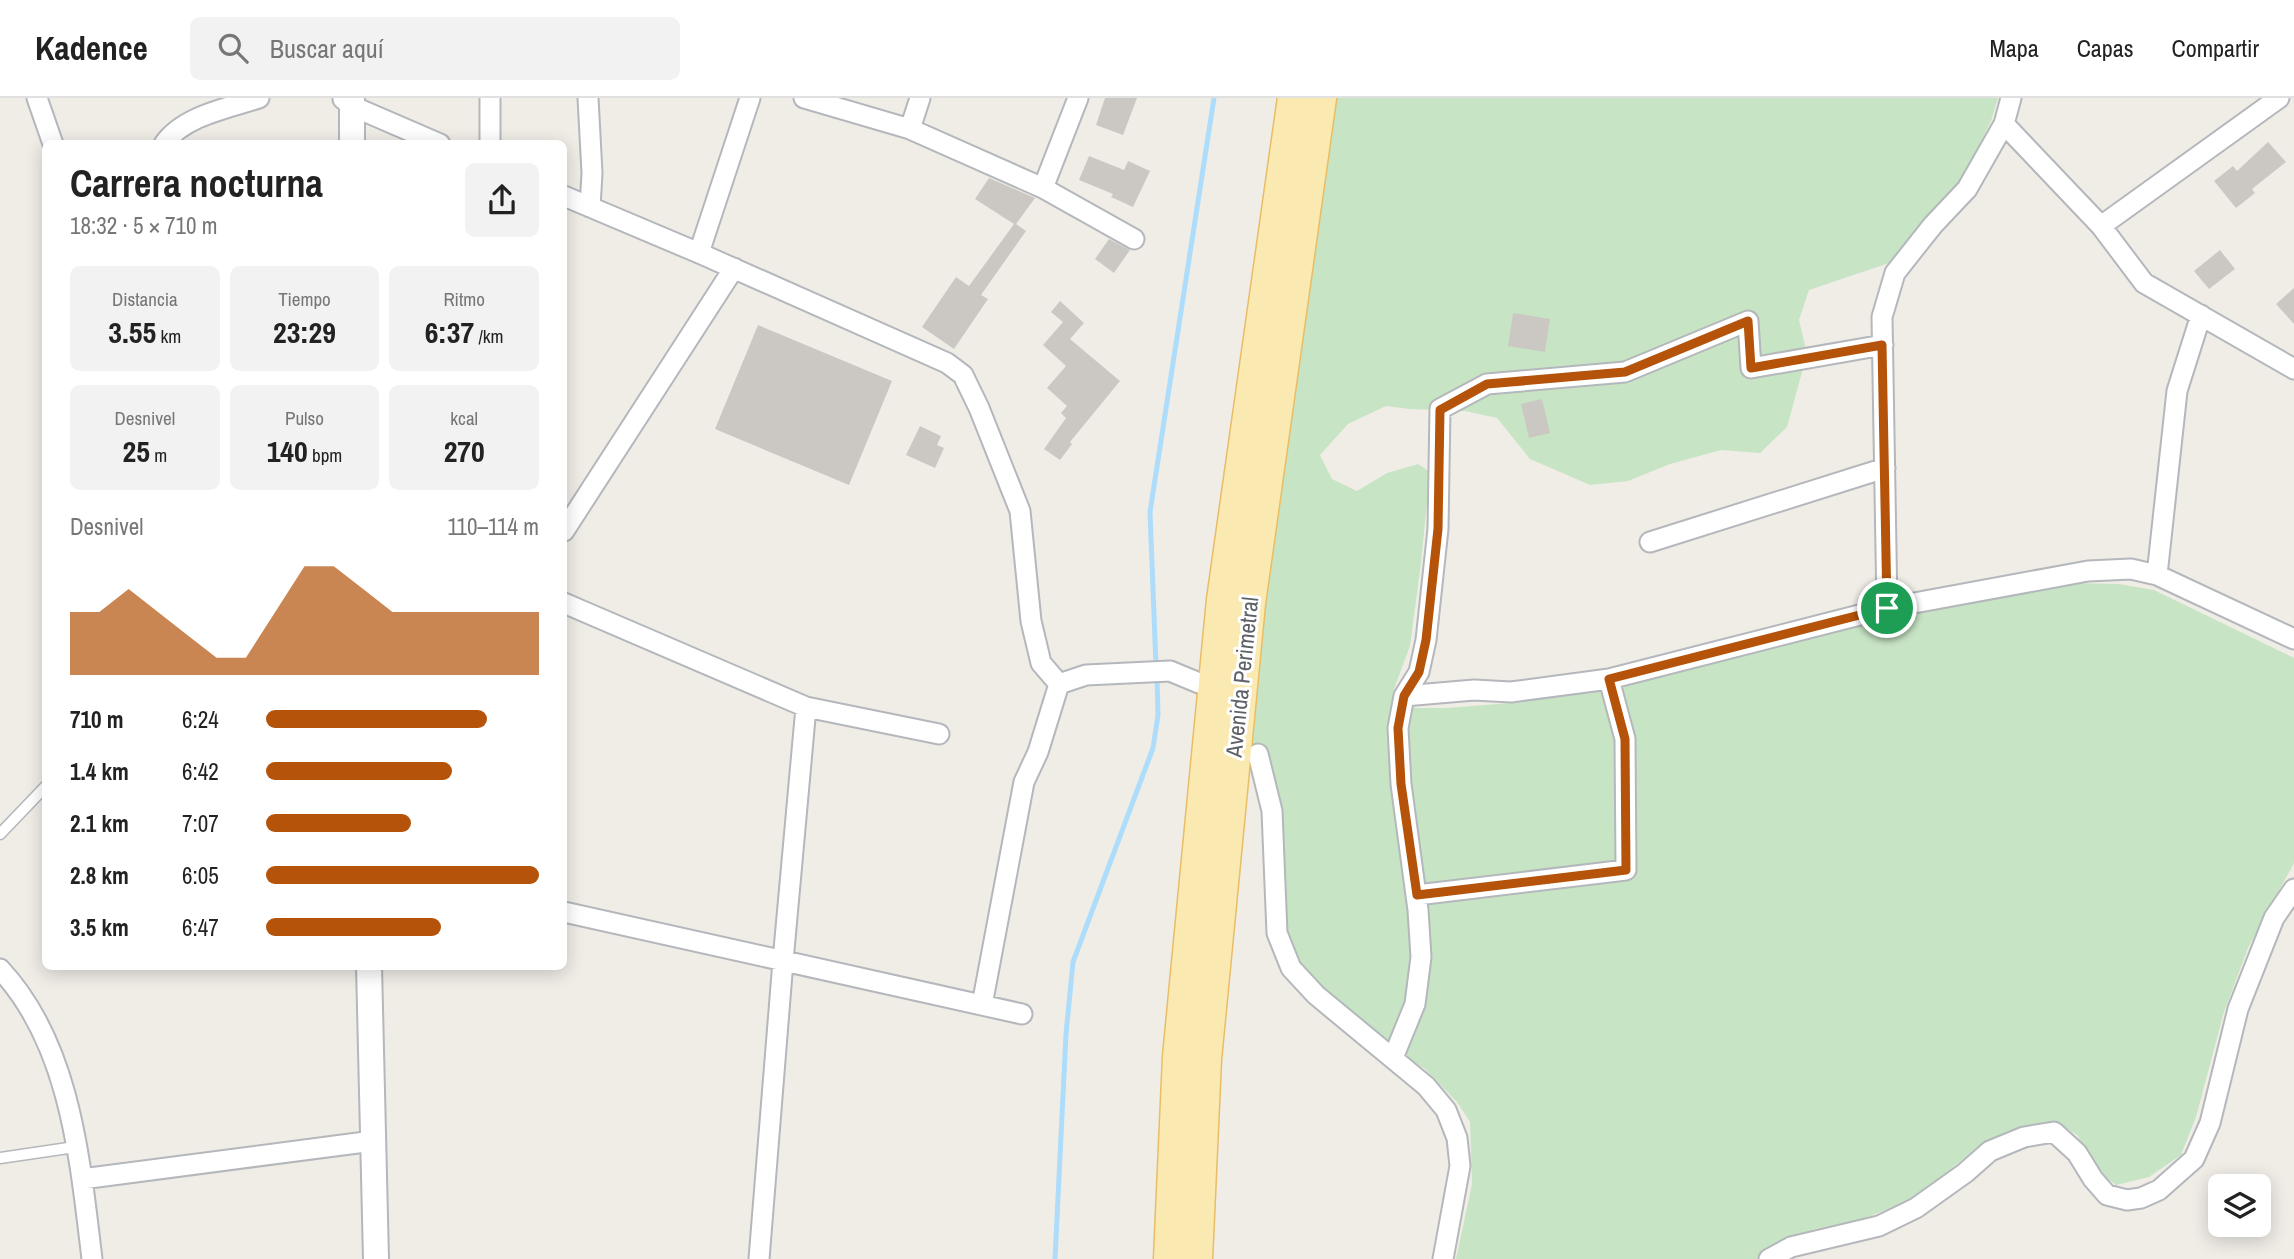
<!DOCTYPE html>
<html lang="es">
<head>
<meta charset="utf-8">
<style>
  :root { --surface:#fff; --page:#f2f2f2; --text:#222; --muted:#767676; --line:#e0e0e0; --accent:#b45309 }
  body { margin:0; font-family:"Archivo Narrow",sans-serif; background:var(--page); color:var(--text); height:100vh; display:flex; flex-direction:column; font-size:26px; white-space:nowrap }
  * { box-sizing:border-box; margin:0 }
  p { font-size:23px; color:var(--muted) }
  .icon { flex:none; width:38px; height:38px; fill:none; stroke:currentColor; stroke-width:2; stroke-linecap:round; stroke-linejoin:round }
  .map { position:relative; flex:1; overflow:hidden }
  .drawer { position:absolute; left:42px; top:42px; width:525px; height:830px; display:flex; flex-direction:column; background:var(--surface); border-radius:10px; box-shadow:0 4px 18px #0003 }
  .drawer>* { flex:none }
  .buttons { position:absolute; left:2208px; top:1076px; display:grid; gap:14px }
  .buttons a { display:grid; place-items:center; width:63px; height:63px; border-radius:10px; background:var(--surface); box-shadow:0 4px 18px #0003; font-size:35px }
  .pin { position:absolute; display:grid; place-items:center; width:60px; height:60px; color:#fff; margin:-30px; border:4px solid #fff; border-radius:50%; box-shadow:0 2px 7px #0007 }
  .round { display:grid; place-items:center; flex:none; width:74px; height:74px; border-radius:10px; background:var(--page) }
  .head { display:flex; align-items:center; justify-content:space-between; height:119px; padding:0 28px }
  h1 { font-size:38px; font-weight:700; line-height:52px }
  .metrics { display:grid; grid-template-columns:repeat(3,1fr); gap:10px; height:119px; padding:7px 28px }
  .metrics div { display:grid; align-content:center; border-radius:10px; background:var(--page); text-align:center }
  .metrics b { font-size:30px; font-weight:700 }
  .metrics small { font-size:19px; font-weight:400 }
  .metrics p { font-size:19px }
  .chart { height:196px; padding:14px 28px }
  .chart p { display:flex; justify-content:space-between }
  .chart svg { width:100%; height:126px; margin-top:7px; fill:var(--accent); opacity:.7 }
  ul { padding:0 28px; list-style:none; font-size:23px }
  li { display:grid; grid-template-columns:112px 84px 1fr; align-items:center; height:52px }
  li i { height:18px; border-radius:9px; background:var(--accent) }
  header { display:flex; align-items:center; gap:42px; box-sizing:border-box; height:98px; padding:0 35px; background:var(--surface); border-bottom:2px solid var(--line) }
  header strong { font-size:33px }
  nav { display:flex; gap:38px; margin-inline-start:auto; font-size:24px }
  .search { width:490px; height:63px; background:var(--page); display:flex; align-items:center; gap:18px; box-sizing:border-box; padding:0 24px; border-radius:10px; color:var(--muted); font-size:26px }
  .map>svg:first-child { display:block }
  .green { fill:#c7e5c5 }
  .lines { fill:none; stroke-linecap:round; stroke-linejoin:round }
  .stream { stroke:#adddfa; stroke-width:5 }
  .building { fill:#cbc8c4 }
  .service-casing { stroke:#b4b7bb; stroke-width:13 }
  .minor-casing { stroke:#b4b7bb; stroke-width:23 }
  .tertiary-casing { stroke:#b4b7bb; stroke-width:28 }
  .primary-casing { stroke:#e9bd66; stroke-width:35 }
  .service { stroke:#fff; stroke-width:10 }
  .minor { stroke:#fff; stroke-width:19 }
  .tertiary { stroke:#fff; stroke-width:24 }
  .primary { stroke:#faeab1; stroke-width:32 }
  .route-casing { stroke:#fff; stroke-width:14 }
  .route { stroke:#b45309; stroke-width:9 }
  .labels { text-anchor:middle; stroke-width:6; stroke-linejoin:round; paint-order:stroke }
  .street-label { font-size:23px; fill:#5e6266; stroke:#fff }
</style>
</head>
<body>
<header>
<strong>Kadence</strong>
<div class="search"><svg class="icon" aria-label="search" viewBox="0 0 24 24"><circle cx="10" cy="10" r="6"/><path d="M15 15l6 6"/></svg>Buscar aquí</div>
<nav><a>Mapa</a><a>Capas</a><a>Compartir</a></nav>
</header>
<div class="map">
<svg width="2294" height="1161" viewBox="0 0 2294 1161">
  <rect width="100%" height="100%" fill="#f0ede7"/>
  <!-- green -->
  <path class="green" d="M1320,0H1998L1991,23L1960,87L1918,128L1892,164L1809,192L1799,222L1807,256L1787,329L1760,355L1721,352L1670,366L1628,383L1590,387L1530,361L1497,320L1465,313L1409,311L1386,308L1348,326L1320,357L1332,381L1357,393L1387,375L1418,366L1430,374L1421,465L1410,548L1394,591L1415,610H1447L1510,605L1604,592L1885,521L2074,485L2119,486L2154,492L2294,560V765L2248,850L2224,914L2196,1019L2181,1057L2149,1079L2116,1087L2096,1072L2077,1037L2054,1023L2011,1032L1976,1050L1932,1087L1903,1105L1860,1122L1815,1131L1779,1144L1757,1161H1456L1472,1086L1470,1024L1457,1004L1425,971L1402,956L1372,930L1339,905L1311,880L1294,854L1285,821L1262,690L1236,650Z"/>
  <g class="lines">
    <!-- stream -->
    <path class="stream" d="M1156,568L1150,414L1214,0
      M1055,1161L1066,936L1073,864L1153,650L1158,617L1157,578"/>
  </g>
  <!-- building -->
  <path class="building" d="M1105,0H1137L1123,37L1096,27Z
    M2268,44L2286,64L2252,91L2255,95L2236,110L2214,83L2233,68L2237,73Z
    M1089,58L1124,72L1128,63L1150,73L1133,109L1111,99L1113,96L1079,82Z
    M989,80L1035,100L1016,126L1026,133L981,197L988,201L954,251L922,229L956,179L969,188L1014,126L975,101Z
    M1109,141L1130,152L1114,175L1095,161Z
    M2220,152L2235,171L2209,191L2194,173Z
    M2294,190V226L2276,206Z
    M1060,203L1084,225L1070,241L1120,283L1070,344L1072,346L1060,362L1044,351L1066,320L1061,315L1067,308L1047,290L1066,268L1043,247L1063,224L1051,214Z
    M1513,215L1550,221L1545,254L1508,248Z
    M758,227L892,283L849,387L715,331Z
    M1542,301L1550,335L1529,340L1521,306Z
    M920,328L941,338L937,347L944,350L935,370L906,357Z"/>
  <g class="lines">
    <!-- service casing -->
    <g class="service-casing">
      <path id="service" d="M0,736L46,688
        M0,1060L75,1049"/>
    </g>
    <!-- minor casing -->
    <g class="minor-casing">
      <path id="minor" d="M37,0L53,46
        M490,0V46
        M588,0L592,75L590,109
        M804,0L910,31L1043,90L1134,141
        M343,1L352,8L440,46
        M2004,26L2101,128L2279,0
        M910,31L920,0
        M164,46C183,18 228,10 259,0
        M1043,90L1078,0
        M564,98L699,155L947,265L963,277L979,310L1020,413L1031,523L1041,565L1059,586L1086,577L1170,573L1199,585
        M2101,128L2144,185L2294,271
        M699,155L750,0
        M564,433L734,170
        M1650,444L1885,370
        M2157,477L2177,293L2201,217
        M564,505L806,609L939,636
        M1887,510L1882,219L1895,175L1933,127L1967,91L2004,26L2011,0
        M1404,598L1474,592L1511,594L1609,581L1887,510L2088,473L2131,471L2157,477L2294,541
        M1258,656L1272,713L1277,835L1291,870L1316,897L1426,988L1446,1012L1457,1040L1460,1068L1443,1161
        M1417,797L1626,772L1625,641L1609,581
        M564,814L1022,916
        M0,871C71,947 80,1063 92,1161
        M982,907L1024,684L1038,654L1059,586
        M1393,960L1415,906L1421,859L1418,812L1401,686L1398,630L1404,598L1419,574L1426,542L1438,431L1440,311L1487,286L1625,274L1748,223L1751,270L1883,247
        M82,1081L373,1043
        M759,1161L783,863L806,609
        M1769,1161L1791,1149L1879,1128L1916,1110L1965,1075L1990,1053L2024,1039L2054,1034L2077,1055L2093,1081L2107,1097L2127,1102L2141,1100L2159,1092L2194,1061L2210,1025L2238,911L2274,820L2294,791"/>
    </g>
    <!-- tertiary casing -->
    <g class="tertiary-casing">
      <path id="tertiary" d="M352,0V46
        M369,868L376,1161"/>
    </g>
    <!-- primary casing -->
    <g class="primary-casing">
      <path id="primary" d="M1170,1161L1179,959L1223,502L1294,0
        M1196,1161L1205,961L1249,505L1320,0"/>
    </g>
    <!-- service -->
    <use href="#service" class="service"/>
    <!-- minor -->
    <use href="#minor" class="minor"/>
    <!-- tertiary -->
    <use href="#tertiary" class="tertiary"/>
    <!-- primary -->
    <use href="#primary" class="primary"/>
  </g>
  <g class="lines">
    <!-- route casing -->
    <g class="route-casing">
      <path id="route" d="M1748,223L1751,270L1882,247L1887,510L1609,581L1625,641L1626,772L1417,797L1401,686L1398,630L1404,598L1419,574L1426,542L1438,431L1440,312L1487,286L1625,274Z"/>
    </g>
    <!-- route -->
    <use href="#route" class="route"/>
  </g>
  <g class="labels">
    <!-- street labels -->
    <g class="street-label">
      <text transform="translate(1242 579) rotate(-84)" y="8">Avenida Perimetral</text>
    </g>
  </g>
</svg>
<div class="buttons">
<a><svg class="icon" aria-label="layers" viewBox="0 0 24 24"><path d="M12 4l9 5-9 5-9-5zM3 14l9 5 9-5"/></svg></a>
</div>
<div class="pin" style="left:1887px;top:510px;background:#1e9e55"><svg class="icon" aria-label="arrive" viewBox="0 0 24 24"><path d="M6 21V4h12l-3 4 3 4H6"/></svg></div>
<section class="drawer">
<div class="head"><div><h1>Carrera nocturna</h1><p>18:32 · 5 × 710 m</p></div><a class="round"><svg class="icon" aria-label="share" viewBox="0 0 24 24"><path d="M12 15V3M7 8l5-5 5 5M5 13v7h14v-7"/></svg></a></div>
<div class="metrics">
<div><p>Distancia</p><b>3.55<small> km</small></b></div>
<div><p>Tiempo</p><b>23:29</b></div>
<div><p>Ritmo</p><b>6:37<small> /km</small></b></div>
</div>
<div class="metrics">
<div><p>Desnivel</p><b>25<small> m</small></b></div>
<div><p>Pulso</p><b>140<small> bpm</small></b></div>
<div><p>kcal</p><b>270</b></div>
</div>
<div class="chart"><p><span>Desnivel</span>110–114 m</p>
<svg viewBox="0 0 160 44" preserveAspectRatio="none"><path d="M0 44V22L10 22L20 14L30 22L40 30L50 38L60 38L70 22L80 6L90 6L100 14L110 22L120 22L130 22L140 22L150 22L160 22V44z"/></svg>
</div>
<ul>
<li><b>710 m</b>6:24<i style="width:81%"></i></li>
<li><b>1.4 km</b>6:42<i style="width:68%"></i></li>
<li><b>2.1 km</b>7:07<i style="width:53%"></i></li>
<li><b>2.8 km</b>6:05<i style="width:100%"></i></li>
<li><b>3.5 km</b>6:47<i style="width:64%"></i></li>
</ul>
</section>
</div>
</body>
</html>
